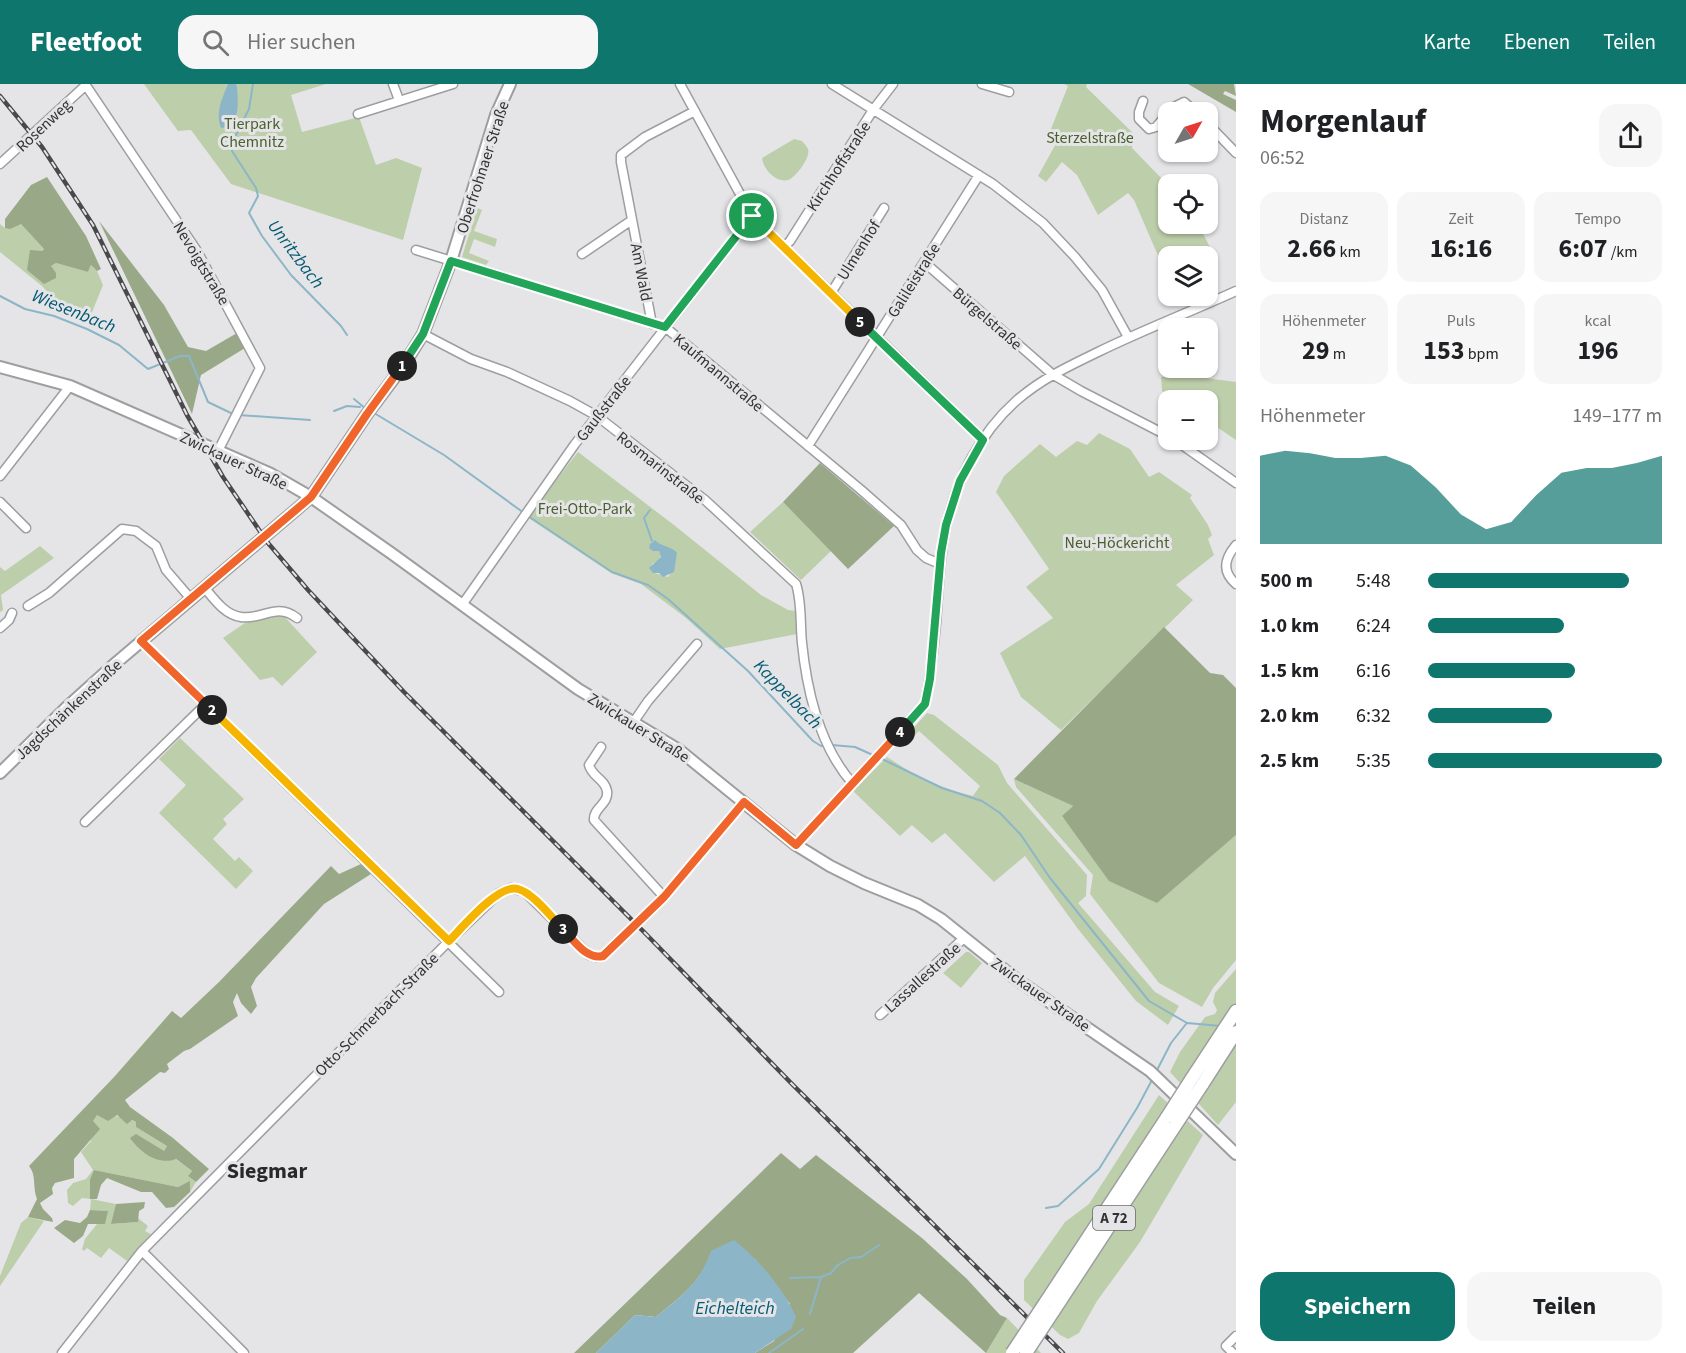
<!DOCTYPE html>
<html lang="de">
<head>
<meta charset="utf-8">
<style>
  :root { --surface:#fff; --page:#f6f6f6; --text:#202124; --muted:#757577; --accent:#0f766e }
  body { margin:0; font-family:"Source Sans 3",sans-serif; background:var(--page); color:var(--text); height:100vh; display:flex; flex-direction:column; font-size:22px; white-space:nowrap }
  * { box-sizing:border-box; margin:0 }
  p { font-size:20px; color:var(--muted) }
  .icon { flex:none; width:33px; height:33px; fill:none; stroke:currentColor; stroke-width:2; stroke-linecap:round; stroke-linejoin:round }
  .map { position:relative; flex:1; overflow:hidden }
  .drawer { display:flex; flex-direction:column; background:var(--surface); width:450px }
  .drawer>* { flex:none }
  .needle { width:39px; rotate:51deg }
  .tools { position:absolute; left:1158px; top:18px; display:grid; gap:12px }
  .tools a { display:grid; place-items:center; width:60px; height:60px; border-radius:12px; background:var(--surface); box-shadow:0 2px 4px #0004; font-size:30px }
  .pin { position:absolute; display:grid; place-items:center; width:51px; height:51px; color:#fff; margin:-26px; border:3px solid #fff; border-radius:50%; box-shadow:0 2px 6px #0007 }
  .km { position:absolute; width:30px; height:30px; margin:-15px; border-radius:50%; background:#222; color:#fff; font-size:16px; line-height:30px; text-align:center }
  .round { display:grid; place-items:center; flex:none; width:63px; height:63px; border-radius:18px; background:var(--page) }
  .overview { display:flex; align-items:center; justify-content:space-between; height:102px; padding:0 24px }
  h1 { font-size:33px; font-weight:700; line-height:45px }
  .stats { display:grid; grid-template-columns:repeat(3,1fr); gap:9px; height:102px; padding:6px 24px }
  .stats div { display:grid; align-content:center; border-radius:15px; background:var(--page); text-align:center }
  .stats b { font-size:26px; font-weight:700 }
  .stats small { font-size:16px; font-weight:400 }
  .stats p { font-size:16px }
  .chart { height:168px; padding:12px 24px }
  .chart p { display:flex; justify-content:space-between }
  .chart svg { width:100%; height:108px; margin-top:6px; fill:var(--accent); opacity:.7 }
  .cta { display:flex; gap:12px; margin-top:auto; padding:12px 24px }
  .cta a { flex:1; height:69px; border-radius:18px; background:var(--accent); color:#fff; font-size:24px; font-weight:700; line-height:69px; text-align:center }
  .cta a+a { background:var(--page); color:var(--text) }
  ul { padding:0 24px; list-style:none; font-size:20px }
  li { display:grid; grid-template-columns:96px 72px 1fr; align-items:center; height:45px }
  li i { height:15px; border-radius:8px; background:var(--accent) }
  header { display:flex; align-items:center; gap:36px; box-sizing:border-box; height:84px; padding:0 30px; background:var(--accent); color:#fff }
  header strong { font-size:28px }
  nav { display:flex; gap:33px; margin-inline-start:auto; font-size:21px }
  .search { width:420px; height:54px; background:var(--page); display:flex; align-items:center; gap:15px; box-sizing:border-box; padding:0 21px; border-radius:18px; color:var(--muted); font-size:22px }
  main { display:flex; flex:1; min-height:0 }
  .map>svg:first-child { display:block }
  .green { fill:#bdceab; fill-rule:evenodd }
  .forest { fill:#99a987 }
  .water { fill:#8cb6c7 }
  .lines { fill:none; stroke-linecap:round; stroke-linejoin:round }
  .stream { stroke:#8cb6c7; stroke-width:2 }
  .minor-casing { stroke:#9d9ea0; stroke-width:11 }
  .major-casing { stroke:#9d9ea0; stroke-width:14 }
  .highway-casing { stroke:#9d9ea0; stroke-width:15 }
  .minor { stroke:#fff; stroke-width:8 }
  .major { stroke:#fff; stroke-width:10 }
  .highway { stroke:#fff; stroke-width:12 }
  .rail-casing { stroke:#49494b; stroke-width:4.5 }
  .rail { stroke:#e5e5e8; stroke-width:2; stroke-dasharray:7; stroke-linecap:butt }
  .highway-bridge-casing { stroke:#9d9ea0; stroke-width:15; stroke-linecap:butt }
  .highway-bridge { stroke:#fff; stroke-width:12 }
  .split-1-casing { stroke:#fff; stroke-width:12 }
  .split-2-casing { stroke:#fff; stroke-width:12 }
  .split-3-casing { stroke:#fff; stroke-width:12 }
  .split-4-casing { stroke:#fff; stroke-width:12 }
  .split-5-casing { stroke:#fff; stroke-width:12 }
  .split-6-casing { stroke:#fff; stroke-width:12 }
  .split-1 { stroke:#22a559; stroke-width:8 }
  .split-2 { stroke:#f0652b; stroke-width:8 }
  .split-3 { stroke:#f5b400; stroke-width:8 }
  .split-4 { stroke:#f0652b; stroke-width:8 }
  .split-5 { stroke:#22a559; stroke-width:8 }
  .split-6 { stroke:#f5b400; stroke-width:8 }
  .labels { text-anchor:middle; stroke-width:6; stroke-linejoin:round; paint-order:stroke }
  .shield { fill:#e5e5e8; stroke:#68686a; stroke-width:1.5 }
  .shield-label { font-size:15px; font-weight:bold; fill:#333334 }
  .park-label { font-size:16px; fill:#4a602c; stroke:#e5e5e8 }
  .street-label { font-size:16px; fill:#333334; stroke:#e5e5e8 }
  .water-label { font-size:18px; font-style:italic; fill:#035a73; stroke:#e5e5e8 }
  .district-label { font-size:22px; font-weight:bold; fill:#29292b; stroke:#e5e5e8 }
</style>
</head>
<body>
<header>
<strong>Fleetfoot</strong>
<div class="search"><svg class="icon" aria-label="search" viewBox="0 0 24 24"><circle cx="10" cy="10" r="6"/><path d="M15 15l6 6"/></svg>Hier suchen</div>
<nav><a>Karte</a><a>Ebenen</a><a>Teilen</a></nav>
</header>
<main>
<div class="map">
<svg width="1236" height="1269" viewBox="0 0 1236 1269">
  <rect width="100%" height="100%" fill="#e5e5e8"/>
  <!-- green -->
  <path class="green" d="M144,0H326L291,11L302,48L359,33L376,81L396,74L422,84L403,156L231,100L191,46L178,47Z
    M1064,0H1087L1086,3L1134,50L1132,64L1168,101V140H1198L1213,169L1206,172H1168V189L1166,190L1134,116L1128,109L1098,131L1077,91L1062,78L1046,98L1038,92L1058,56L1049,50L1068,2Z
    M794,55L802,57C804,60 807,62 808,65C811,73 796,93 788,96C776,99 763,85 762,74Z
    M477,124L482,126L474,147L497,155L495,163L474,155L469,169L489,177L486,181L462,173Z
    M0,140L5,144L21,140L44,165L42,167L51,182L56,179L88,188L91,181L97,187L103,201L88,238L65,226L42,202L0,168Z
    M1191,292L1236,298V356L1208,337V316H1176L1162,307L1161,293Z
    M1099,349L1130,365L1149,393L1159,388L1192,411L1190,414L1208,441L1212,451L1208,455L1214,471L1176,501L1193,516L1061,646L1021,613L1000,569L1053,534L1026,503L1049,485L996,408L1004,392L1040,360L1056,373L1077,357L1087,361Z
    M578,368L674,441L761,511L788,526L796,527L797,550L720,565L686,534L641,500L611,489L527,433ZM652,457C664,461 673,470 675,483L668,493L655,489L652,480L659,476L661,471L659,467L649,464Z
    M783,418L831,467L801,496L750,448Z
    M40,462L54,474L1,511L3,526L0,528V483L5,487Z
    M282,530L317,568L282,602L273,593L260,596L223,554L245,539Z
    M927,629L934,631L998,681L1007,699L1087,791L1086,812L1078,819L1155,908L1179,922L1168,941L1136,917L1078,845L1025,772L994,798L945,749L932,759L912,741L900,752L853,707L887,673C914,691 941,705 973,712L980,702L919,647L912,654L908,650Z
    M180,654L244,715L223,735L227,740L213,755L235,777L239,773L253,787L236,805L159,729L186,701L159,675Z
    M1014,695L1073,722L1062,733L1157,818L1236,751V876L1213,904L1202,923L1159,899L1090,810L1093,791L1016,703Z
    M966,868H969L982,879L961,904L943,889Z
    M1236,885V1018L1218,1041L1170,988L1180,968L1205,933L1215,930L1217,926L1213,918L1215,909Z
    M1159,1011L1203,1051L1140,1158L1097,1217L1079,1249L1068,1255L1060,1251L1024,1216V1196L1065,1138L1089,1120Z
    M97,1031C111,1031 122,1032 136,1038V1043L167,1062L164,1067L192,1087L188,1092L196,1098L190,1108V1098L178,1103L94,1086L90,1095V1115L82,1114L73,1122L68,1119L67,1106L73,1099L86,1095L93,1086L81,1068L91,1057L93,1036Z
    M91,1115L116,1120L112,1140L138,1138V1134L148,1142L145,1147L151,1150L127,1177L109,1164L101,1174L87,1164L84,1167L82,1165L85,1155L97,1140L105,1139L107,1127L90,1126Z
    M28,1133L44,1137L0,1202V1192L21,1139Z
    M1007,1234L1041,1269H986Z"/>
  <!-- forest -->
  <path class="forest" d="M1188,0H1234L1236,12L1225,7L1223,10L1236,16V28Z
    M47,93L86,152L101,185L97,187L91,181L88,188L56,179L51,182L56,189V194L44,200L27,186L30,166L42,167L44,165L21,140L10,145L5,144V135L31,101Z
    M99,137L164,221L188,263L206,267L237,249L245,264L201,291L192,330Z
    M820,379L894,442L848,485L783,418Z
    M1164,543L1210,589L1223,591L1236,604V751L1157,819L1109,797L1062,732L1073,722L1014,695Z
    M361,780L371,790L324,820L256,894L251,903L257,922L251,930L241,919L237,909L233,918L238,932L190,965L184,967L167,980L169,985L165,989L160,988L125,1016L130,1023L173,1054L209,1085L196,1098L188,1092L192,1087L176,1075C158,1082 140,1068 130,1054L136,1050L164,1067L167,1062L136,1043V1038L132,1036L127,1040L117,1031L108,1037L97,1031L93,1037L100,1045L74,1075V1094L55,1099L52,1104L53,1110L40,1119L43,1125L52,1134L53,1138L28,1133L37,1115C32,1102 37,1092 29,1082L115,992L172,927L181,934L219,898L331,782L339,790Z
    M781,1069L800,1085L816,1071L922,1154L967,1195L1000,1231L1007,1234L986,1269L919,1209L853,1269H755L774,1257L790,1220L755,1175L712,1167C699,1201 682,1211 656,1233L635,1231L596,1269H574Z
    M94,1086L178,1103L190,1097V1108L174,1123L166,1124L152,1108H141L107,1094L101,1101L97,1115H90V1095Z
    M145,1118L144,1124L139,1127L138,1138L111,1140L116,1120Z
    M90,1126L108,1127L105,1140H88L83,1152L74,1159L54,1144L65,1136L80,1139L87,1133Z"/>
  <!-- water -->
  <path class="water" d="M228,0H236L237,3C238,18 241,43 221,44C215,29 222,15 228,0Z
    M655,456C661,463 672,462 677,469L674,488L663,493L659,489H653L649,484L661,473L659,467H653L649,464L650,460Z
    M734,1156C759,1176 783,1204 796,1233L791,1245L755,1269H596L635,1231L656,1233C682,1211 699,1201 711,1167Z"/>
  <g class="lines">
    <!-- stream -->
    <path class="stream" d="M253,0L249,25L232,59V67L256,104L258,112L249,129L262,152L291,191L341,242L347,251
      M0,212L25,225L54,232L87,245L119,261L148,285L180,272H189L208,318L233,330
      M354,315L366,325
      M334,327L347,322L360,323
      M374,329L444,371L524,429
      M239,331L310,336
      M650,426L644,434L652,457
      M528,432L612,488L648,501L668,515L748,587L813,657L821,662L826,661
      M832,661L855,663L875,672
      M880,674L942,704L982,717L1000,729L1021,751L1050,794L1149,917L1187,939L1221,942
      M1156,988L1171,959L1186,940
      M1046,1124L1058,1122L1099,1085L1137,1024L1152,996
      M790,1194L821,1193L831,1189L838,1181L850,1174L861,1173L879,1161
      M810,1230L821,1193
      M769,1269L803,1245"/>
    <!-- minor casing -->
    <g class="minor-casing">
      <path id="minor" d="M85,0L197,167L260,284L218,367
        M393,0L399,16
        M680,0L752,132L983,356
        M832,0L993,100L1043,139L1075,173L1102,206L1128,253
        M982,0L1009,8
        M1143,17L1139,28V35L1149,45L1156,43L1168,29
        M1169,28L1176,22L1184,18L1196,28
        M358,30L453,0
        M1208,40L1236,69
        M0,80L86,1
        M784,163L790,157L873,26L893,0
        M416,166L665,243L860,405L901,441L917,466L926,474L940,480
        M582,170L632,136
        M924,178L1052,290L1081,307L1168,352
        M831,209L884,124
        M652,240L621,78V71L645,53L695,27
        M423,250L471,275L507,288L570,317L597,332L705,416L796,500C802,518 800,540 802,559C807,608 820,663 853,700
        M1175,356L1236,399
        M808,362L979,91
        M0,392L70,302
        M0,418L26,444
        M1236,461C1225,474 1221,487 1236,500
        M204,503C214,515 225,531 241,533C263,536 276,518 297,534
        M462,521L575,360L752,132
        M28,522L49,509L122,445L136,447L156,462L166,486L191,515
        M0,544L9,536L12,529
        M141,557L499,908
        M633,639L648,617L697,560
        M601,663L589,681C592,693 605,695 607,707C609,720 593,724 594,736L664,813
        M85,738L206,620
        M796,761L925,620C932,584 936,547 938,511C940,488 941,465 946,443C956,396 980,349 1016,317C1041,295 1069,282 1098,268C1143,246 1190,228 1236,207
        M880,931L964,854
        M142,1167L244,1269
        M62,1269L142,1167L449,857L499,809L511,804L525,808L589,871L596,873L603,872L664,813L744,718
        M1233,1269L1226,1262L1236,1252"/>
    </g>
    <!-- major casing -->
    <g class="major-casing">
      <path id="major" d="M0,283L70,302L271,390L311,413L391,469L578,605L679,666L796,761L830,782L864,799L918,821L941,835L1016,895L1150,987L1236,1070
        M0,689L66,624L117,578L311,413L367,330L403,282L423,250L451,177L496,31L510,0"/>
    </g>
    <!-- highway casing -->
    <g class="highway-casing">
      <path id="highway" d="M1192,994L1236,927
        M1202,1001L1236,948
        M1045,1219L1167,1033
        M1053,1228L1175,1042"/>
    </g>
    <!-- minor -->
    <use href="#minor" class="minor"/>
    <!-- major -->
    <use href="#major" class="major"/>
    <!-- highway -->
    <use href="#highway" class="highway"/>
    <!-- rail casing -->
    <g class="rail-casing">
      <path id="rail" d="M0,12L42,63L93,141L187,331L223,393L268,459L308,506L404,608L644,848L792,1000L1063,1269"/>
    </g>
    <!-- rail -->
    <use href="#rail" class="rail"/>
    <!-- highway-bridge casing -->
    <g class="highway-bridge-casing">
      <path id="highway-bridge" d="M1167,1033L1192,994
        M1175,1042L1202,1001
        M1012,1269L1045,1219
        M1026,1269L1053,1228"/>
    </g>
    <!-- highway-bridge -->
    <use href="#highway-bridge" class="highway-bridge"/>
  </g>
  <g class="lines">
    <!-- split-1 casing -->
    <g class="split-1-casing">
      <path id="split-1" d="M402,282L423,250L451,177L665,243L752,132"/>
    </g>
    <!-- split-2 casing -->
    <g class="split-2-casing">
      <path id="split-2" d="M212,626L141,557L311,413L367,330L402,282"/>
    </g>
    <!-- split-3 casing -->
    <g class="split-3-casing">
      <path id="split-3" d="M212,626L449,857C462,844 499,799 518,805C533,809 552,834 563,845"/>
    </g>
    <!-- split-4 casing -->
    <g class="split-4-casing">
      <path id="split-4" d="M563,845C574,856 586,876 603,872L664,813L744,718L796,761L900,648"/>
    </g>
    <!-- split-5 casing -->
    <g class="split-5-casing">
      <path id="split-5" d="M860,238L983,356L960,397L946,441L941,469L930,595L925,620L900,648"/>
    </g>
    <!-- split-6 casing -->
    <g class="split-6-casing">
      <path id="split-6" d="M752,132L860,238"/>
    </g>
    <!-- split-1 -->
    <use href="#split-1" class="split-1"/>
    <!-- split-2 -->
    <use href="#split-2" class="split-2"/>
    <!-- split-3 -->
    <use href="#split-3" class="split-3"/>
    <!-- split-4 -->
    <use href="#split-4" class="split-4"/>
    <!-- split-5 -->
    <use href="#split-5" class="split-5"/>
    <!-- split-6 -->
    <use href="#split-6" class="split-6"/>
  </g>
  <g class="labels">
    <!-- shield labels -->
    <rect class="shield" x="1093" y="1122" width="42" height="24" rx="4.5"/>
    <g class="shield-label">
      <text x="1114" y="1139">A 72</text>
    </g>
    <!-- park labels -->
    <g class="park-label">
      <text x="252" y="45">Tierpark<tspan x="252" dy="18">Chemnitz</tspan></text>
      <text x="1090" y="59">Sterzelstraße</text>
      <text x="585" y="430">Frei-Otto-Park</text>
      <text x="1117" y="464">Neu-Höckericht</text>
    </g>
    <!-- street labels -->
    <g class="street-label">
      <text transform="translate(43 41) rotate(-43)" y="6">Rosenweg</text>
      <text transform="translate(838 82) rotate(-57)" y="6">Kirchhoffstraße</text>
      <text transform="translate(482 83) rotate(-72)" y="6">Oberfrohnaer Straße</text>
      <text transform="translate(858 166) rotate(-58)" y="6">Ulmenhof</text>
      <text transform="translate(202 179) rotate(59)" y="6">Nevoigtstraße</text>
      <text transform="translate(642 188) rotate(79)" y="6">Am Wald</text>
      <text transform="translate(913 196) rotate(-58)" y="6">Galileistraße</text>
      <text transform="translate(988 234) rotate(41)" y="6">Bürgelstraße</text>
      <text transform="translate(719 288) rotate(40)" y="6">Kaufmannstraße</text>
      <text transform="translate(603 324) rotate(-52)" y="6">Gaußstraße</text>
      <text transform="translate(234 376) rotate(25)" y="6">Zwickauer Straße</text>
      <text transform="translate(661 383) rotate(38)" y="6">Rosmarinstraße</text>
      <text transform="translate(68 625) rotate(-43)" y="6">Jagdschänkenstraße</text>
      <text transform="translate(639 643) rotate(32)" y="6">Zwickauer Straße</text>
      <text transform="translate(922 893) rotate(-42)" y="6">Lassallestraße</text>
      <text transform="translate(1041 910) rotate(35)" y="6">Zwickauer Straße</text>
      <text transform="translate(376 930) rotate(-45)" y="6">Otto-Schmerbach-Straße</text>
    </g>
    <!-- water labels -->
    <g class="water-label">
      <text transform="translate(296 170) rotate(53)" y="6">Unritzbach</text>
      <text transform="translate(74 227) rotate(22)" y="6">Wiesenbach</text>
      <text transform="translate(788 610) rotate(46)" y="6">Kappelbach</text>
      <text x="735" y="1230">Eichelteich</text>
    </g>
    <!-- district labels -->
    <g class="district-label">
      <text x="267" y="1094">Siegmar</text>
    </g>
  </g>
</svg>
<div class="tools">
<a><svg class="needle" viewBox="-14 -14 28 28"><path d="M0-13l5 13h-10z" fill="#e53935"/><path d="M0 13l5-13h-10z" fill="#757577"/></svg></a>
<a><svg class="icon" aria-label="locate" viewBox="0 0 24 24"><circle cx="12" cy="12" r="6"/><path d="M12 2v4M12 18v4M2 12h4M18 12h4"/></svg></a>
<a><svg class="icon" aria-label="layers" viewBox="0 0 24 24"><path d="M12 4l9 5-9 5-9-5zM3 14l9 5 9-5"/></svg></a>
<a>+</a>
<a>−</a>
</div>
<div class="pin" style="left:752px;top:132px;background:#1e9e55"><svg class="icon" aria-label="arrive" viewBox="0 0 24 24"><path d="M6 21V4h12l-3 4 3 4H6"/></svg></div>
<b class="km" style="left:402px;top:282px">1</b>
<b class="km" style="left:212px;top:626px">2</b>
<b class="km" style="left:563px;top:845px">3</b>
<b class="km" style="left:900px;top:648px">4</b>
<b class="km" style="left:860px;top:238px">5</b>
</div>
<section class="drawer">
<div class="overview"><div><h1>Morgenlauf</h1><p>06:52</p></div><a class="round"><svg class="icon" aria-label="share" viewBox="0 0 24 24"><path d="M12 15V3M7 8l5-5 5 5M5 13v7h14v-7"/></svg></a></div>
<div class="stats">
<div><p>Distanz</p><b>2.66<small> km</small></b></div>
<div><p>Zeit</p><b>16:16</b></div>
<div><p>Tempo</p><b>6:07<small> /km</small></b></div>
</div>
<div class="stats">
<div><p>Höhenmeter</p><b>29<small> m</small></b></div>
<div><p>Puls</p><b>153<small> bpm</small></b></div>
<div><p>kcal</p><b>196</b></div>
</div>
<div class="chart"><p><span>Höhenmeter</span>149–177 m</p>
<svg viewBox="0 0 160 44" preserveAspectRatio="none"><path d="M0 44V8L10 6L20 7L30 9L40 9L50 8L60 12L70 21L80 32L90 38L100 35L110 24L120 15L130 13L140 13L150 11L160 8V44z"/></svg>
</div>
<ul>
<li><b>500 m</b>5:48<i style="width:86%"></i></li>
<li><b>1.0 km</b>6:24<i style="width:58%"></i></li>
<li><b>1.5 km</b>6:16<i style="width:63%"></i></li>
<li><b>2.0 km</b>6:32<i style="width:53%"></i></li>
<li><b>2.5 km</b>5:35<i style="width:100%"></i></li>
</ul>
<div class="cta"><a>Speichern</a><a>Teilen</a></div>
</section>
</main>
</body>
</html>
